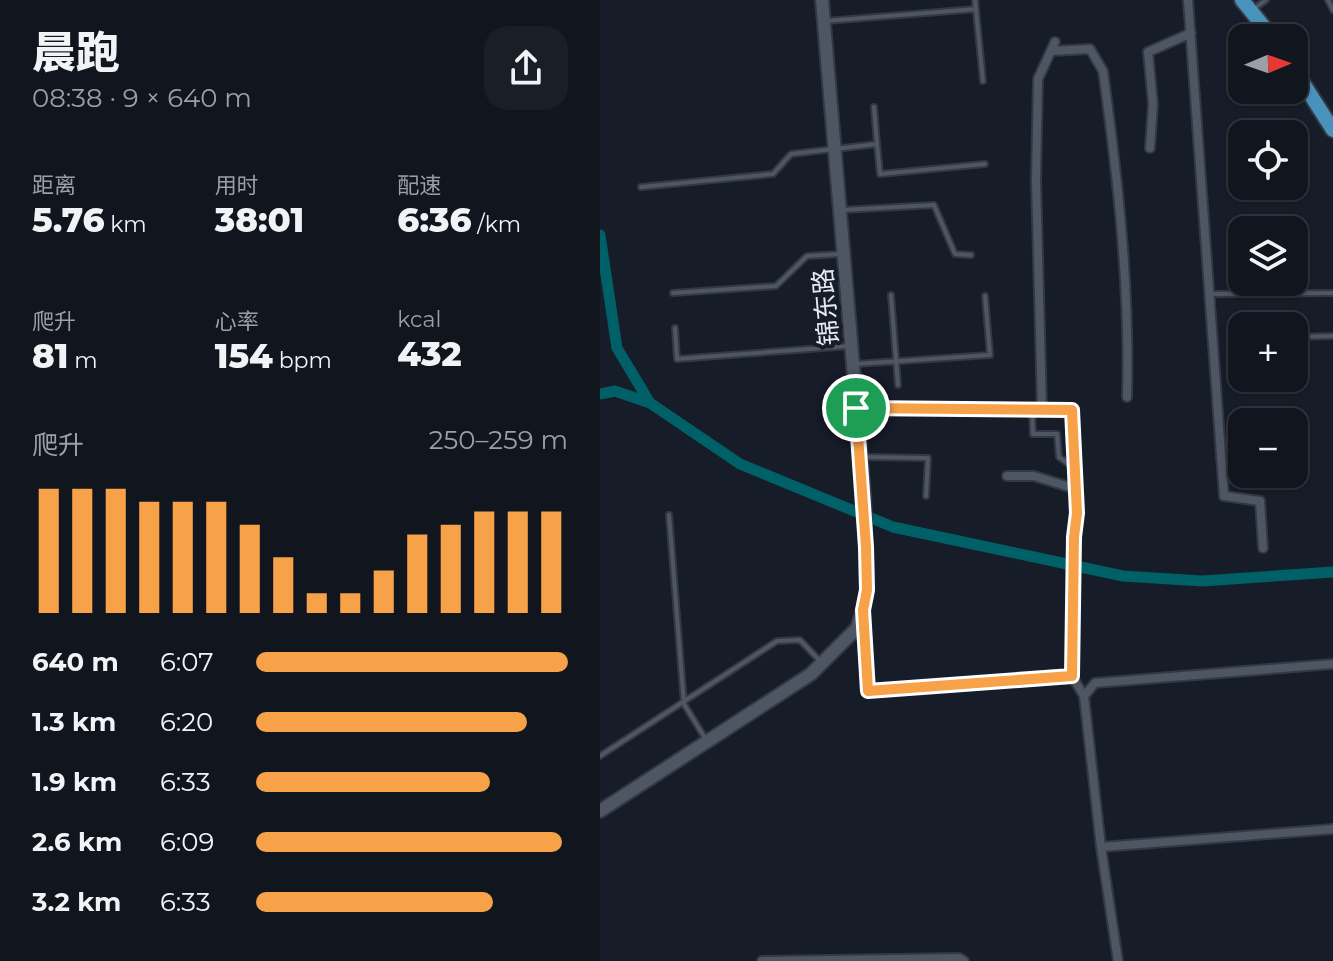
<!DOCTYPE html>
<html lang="zh">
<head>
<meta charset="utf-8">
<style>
  :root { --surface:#10151e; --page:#191e27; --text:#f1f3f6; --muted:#9c9fa4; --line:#30343c; --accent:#f7a149 }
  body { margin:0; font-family:Montserrat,"Noto Sans SC",sans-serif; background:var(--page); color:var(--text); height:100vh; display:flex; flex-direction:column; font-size:30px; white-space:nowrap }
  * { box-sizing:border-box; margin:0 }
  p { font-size:26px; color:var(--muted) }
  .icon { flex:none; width:44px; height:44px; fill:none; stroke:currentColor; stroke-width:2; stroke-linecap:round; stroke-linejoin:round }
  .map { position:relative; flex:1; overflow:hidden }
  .sheet { display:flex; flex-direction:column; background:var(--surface); width:600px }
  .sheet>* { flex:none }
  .needle { width:52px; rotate:88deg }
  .fabs { position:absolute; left:628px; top:24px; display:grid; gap:16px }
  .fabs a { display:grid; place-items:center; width:80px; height:80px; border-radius:16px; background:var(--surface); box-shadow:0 2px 6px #0004,0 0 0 2px var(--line); font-size:40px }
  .pin { position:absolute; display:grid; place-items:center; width:68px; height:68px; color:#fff; margin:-34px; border:4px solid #fff; border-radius:50%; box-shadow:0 2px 8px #0007 }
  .round { display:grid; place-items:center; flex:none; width:84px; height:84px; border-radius:24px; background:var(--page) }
  .overview { display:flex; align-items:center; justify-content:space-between; height:136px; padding:0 32px }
  h1 { font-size:44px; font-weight:800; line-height:60px }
  .figures { display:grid; grid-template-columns:repeat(3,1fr); gap:12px; height:136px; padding:8px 32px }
  .figures div { display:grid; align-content:center }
  .figures b { font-size:34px; font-weight:800 }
  .figures small { font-size:22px; font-weight:400 }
  .figures p { font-size:22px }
  .chart { height:224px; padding:16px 32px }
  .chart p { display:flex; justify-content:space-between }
  .chart svg { width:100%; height:144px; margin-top:8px; stroke:var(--accent); stroke-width:6 }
  ul { padding:0 32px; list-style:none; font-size:26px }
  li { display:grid; grid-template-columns:128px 96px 1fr; align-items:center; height:60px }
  li i { height:20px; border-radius:10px; background:var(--accent) }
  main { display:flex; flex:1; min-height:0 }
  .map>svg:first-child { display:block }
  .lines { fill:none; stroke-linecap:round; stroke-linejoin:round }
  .canal { stroke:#006067; stroke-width:11 }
  .lane-casing { stroke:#343842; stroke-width:8 }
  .street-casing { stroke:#343842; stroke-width:12 }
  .secondary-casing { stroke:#343842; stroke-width:16 }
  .primary-casing { stroke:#343842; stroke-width:18 }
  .lane { stroke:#4e5563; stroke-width:4 }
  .street { stroke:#4e5563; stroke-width:8 }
  .secondary { stroke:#4e5563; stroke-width:12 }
  .primary { stroke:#4892bb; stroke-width:14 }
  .route-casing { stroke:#fff; stroke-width:16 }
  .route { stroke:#f7a149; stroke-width:10 }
  .labels { text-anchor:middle; stroke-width:8; stroke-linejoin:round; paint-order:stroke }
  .street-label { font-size:26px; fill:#e4e9f1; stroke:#161c28 }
</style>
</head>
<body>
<main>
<section class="sheet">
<div class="overview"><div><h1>晨跑</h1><p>08:38 · 9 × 640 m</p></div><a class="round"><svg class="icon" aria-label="share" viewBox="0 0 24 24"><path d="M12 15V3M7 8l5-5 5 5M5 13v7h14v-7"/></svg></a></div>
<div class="figures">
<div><p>距离</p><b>5.76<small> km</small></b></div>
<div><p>用时</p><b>38:01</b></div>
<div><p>配速</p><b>6:36<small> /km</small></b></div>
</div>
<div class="figures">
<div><p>爬升</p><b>81<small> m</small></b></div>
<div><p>心率</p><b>154<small> bpm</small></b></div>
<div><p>kcal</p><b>432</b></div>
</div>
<div class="chart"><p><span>爬升</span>250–259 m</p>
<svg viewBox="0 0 160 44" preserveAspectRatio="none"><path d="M5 44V6M15 44V6M25 44V6M35 44V10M45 44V10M55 44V10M65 44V17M75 44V27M85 44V38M95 44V38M105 44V31M115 44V20M125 44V17M135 44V13M145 44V13M155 44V13"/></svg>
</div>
<ul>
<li><b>640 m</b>6:07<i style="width:100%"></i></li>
<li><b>1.3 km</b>6:20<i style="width:87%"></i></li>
<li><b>1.9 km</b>6:33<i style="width:75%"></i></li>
<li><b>2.6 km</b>6:09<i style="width:98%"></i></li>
<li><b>3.2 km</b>6:33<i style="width:76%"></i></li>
</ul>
</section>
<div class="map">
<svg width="733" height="961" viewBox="0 0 733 961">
  <rect width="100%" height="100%" fill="#161c28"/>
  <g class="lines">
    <!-- canal -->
    <path class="canal" d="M0,235L17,348L50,403L140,464L293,527L523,576L602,581L733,572
      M0,394L15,391L50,403"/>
    <!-- lane casing -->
    <g class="lane-casing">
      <path id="lane" d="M375,0L383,81
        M728,0L733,10
        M655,8L666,0
        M226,21L376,9
        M277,144L280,174L385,164
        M41,187L173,174L191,154L277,144L274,107
        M242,210L334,205L355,254L371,255
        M73,293L176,286L207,256L241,254
        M611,294L733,293
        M291,295L298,385
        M75,328L77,359L249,346
        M694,337L733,336
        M641,338H642
        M256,364L390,355L385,296
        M432,410L433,434H457L459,457L473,467
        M265,457L328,458L326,496
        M69,515L84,704L105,738
        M0,756L177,641L200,640L219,660"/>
    </g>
    <!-- street casing -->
    <g class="street-casing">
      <path id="street" d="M588,0L624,496L660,501L663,548
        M451,51L490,49L503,71C518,180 530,287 527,397
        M550,148L553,104L548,52L591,33
        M256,408L472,410L477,513L474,537L472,676
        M442,410L436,180L438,79L455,42
        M407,476H434L476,489
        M264,615L268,691L472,676L484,696
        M501,847L733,829
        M162,961L359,958L364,961
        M518,961L501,847L484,696L495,683L733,664"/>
    </g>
    <!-- secondary casing -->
    <g class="secondary-casing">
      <path id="secondary" d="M0,811L211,674L257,628L263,610L267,590L264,495L222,0"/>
    </g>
    <!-- primary casing -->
    <g class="primary-casing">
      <path id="primary" d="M642,0L673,38
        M694,69L733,130"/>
    </g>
    <!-- lane -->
    <use href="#lane" class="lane"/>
    <!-- street -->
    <use href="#street" class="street"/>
    <!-- secondary -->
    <use href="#secondary" class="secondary"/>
    <!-- primary -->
    <use href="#primary" class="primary"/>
  </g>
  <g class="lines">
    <!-- route casing -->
    <g class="route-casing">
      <path id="route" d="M256,408L472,410L477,513L474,537L472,676L268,691L263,610L267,590L266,547Z"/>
    </g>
    <!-- route -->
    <use href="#route" class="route"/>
  </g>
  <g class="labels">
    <!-- street labels -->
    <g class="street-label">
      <text transform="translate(226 307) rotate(-95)" y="9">锦东路</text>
    </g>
  </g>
</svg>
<div class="fabs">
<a><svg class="needle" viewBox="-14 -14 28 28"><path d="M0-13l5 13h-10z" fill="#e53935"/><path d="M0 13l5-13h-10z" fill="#9c9fa4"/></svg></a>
<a><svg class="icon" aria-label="locate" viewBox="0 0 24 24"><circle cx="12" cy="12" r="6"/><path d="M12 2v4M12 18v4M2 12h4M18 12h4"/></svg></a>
<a><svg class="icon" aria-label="layers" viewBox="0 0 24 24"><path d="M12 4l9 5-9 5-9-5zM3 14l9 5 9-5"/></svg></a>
<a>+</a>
<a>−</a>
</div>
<div class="pin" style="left:256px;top:408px;background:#1e9e55"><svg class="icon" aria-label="arrive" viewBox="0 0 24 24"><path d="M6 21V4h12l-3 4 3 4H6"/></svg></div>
</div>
</main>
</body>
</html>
